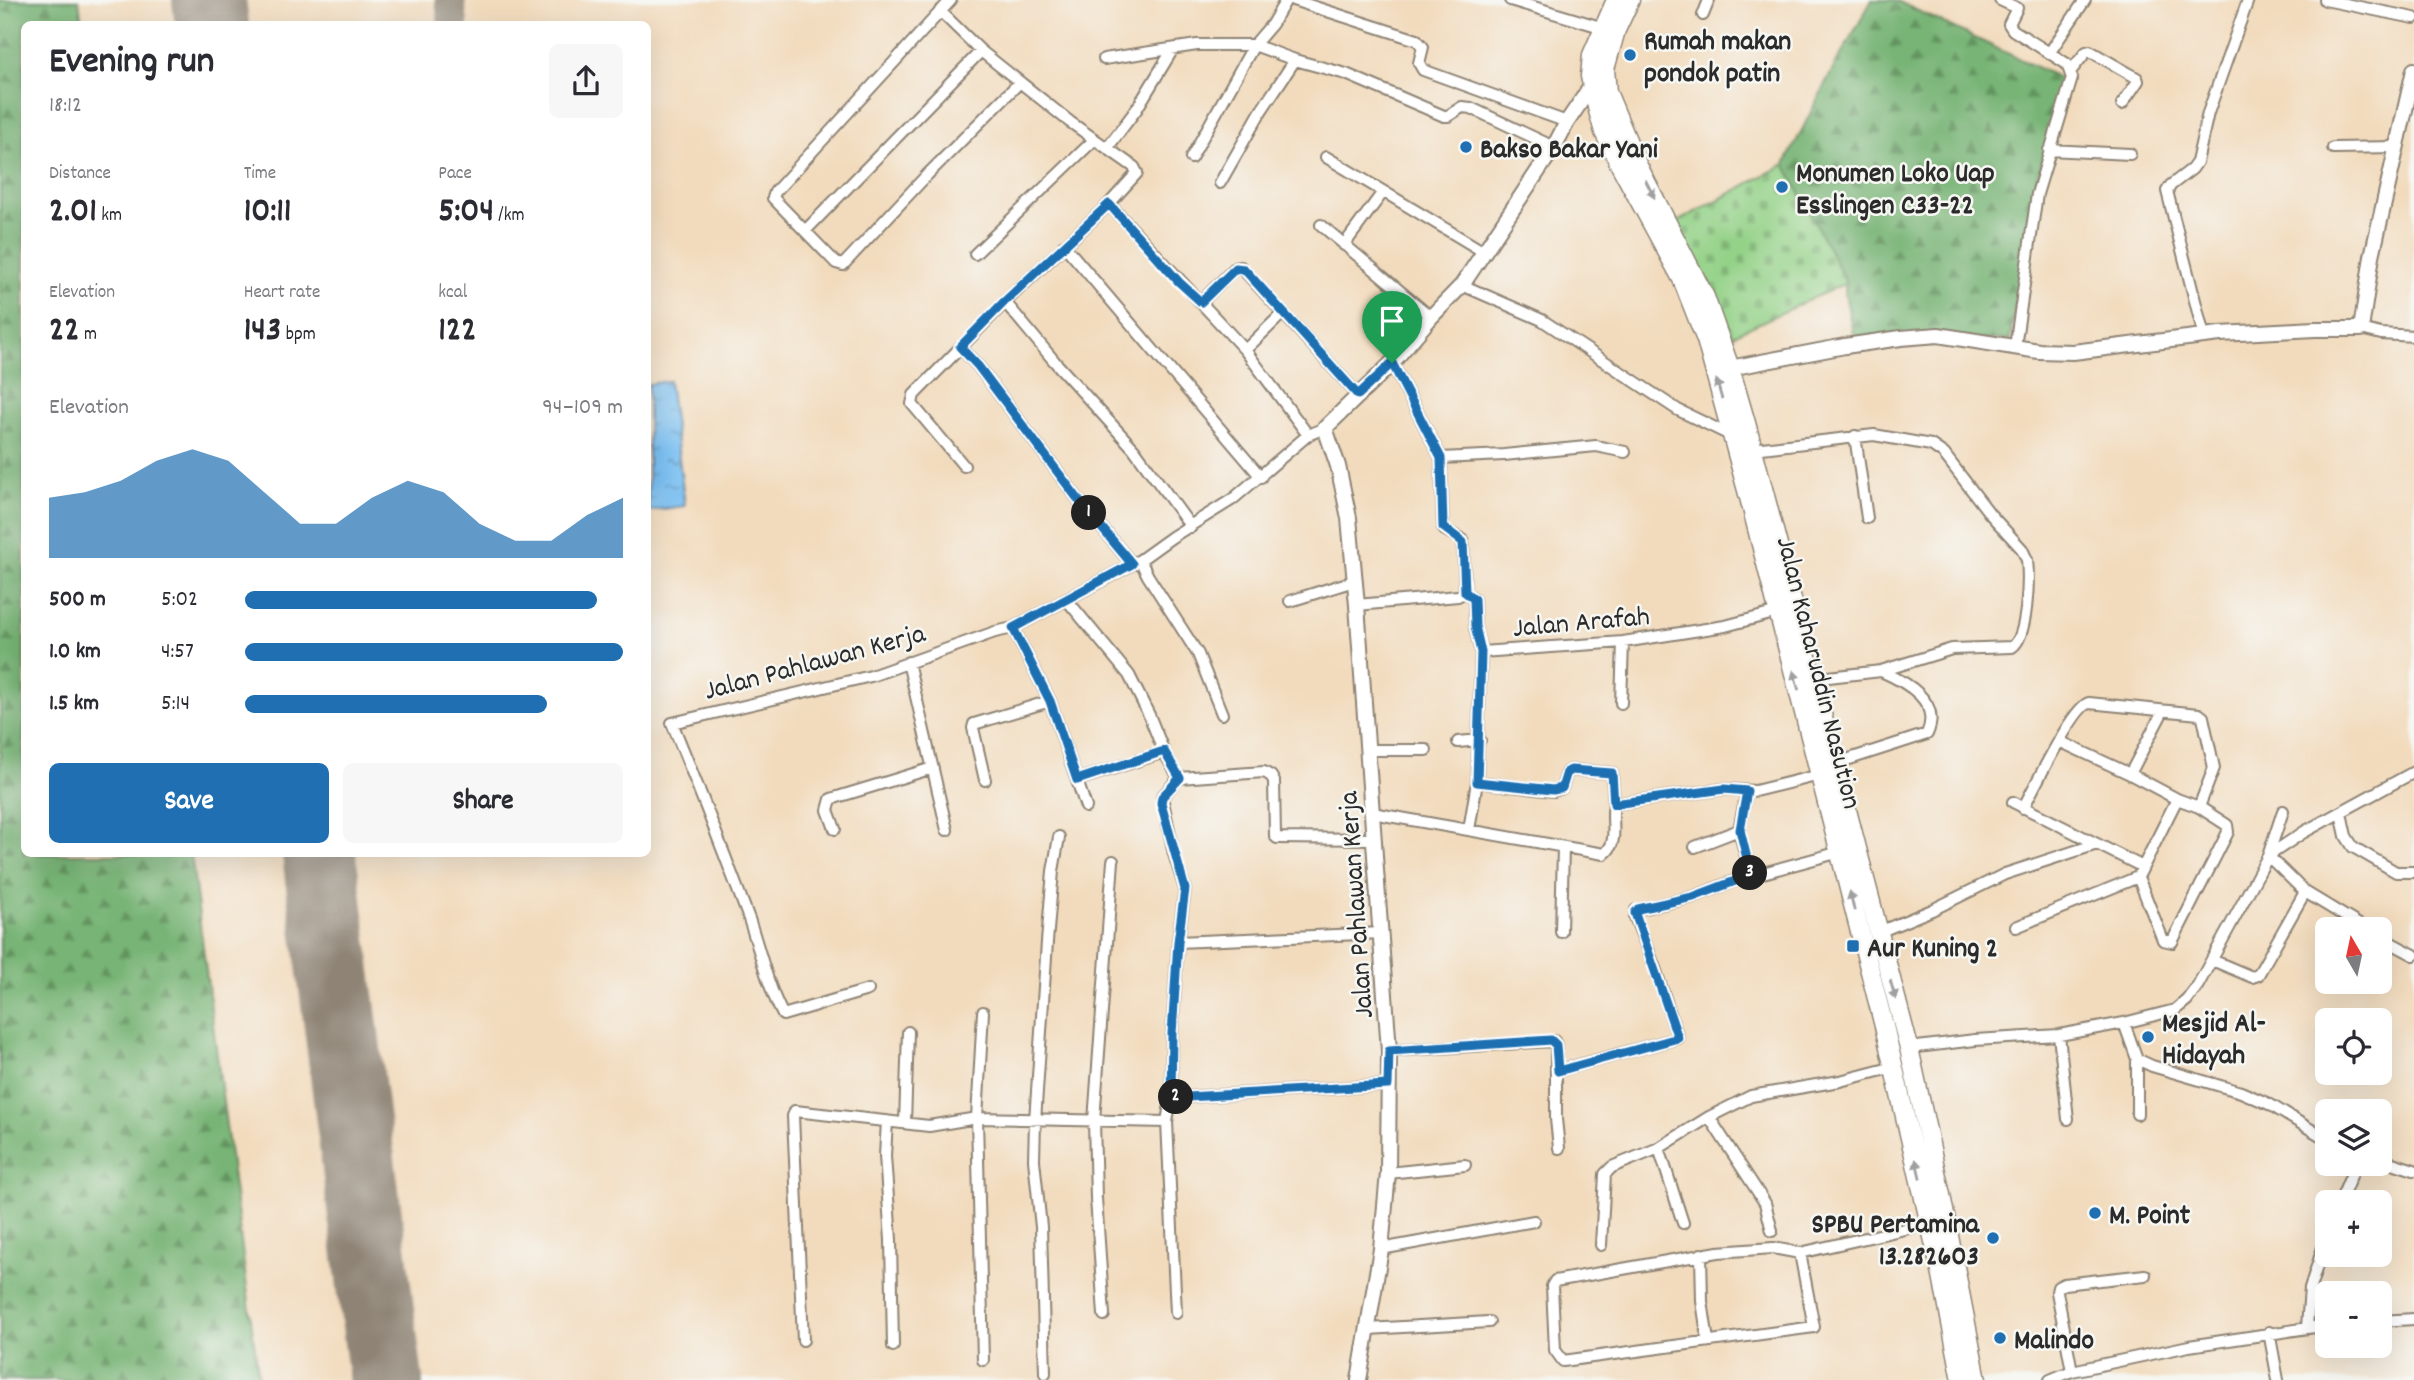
<!DOCTYPE html>
<html lang="en">
<head>
<meta charset="utf-8">
<style>
  :root { --surface:#fff; --page:#f7f7f7; --text:#2b2b33; --muted:#7c7c81; --accent:#1f6fb2 }
  body { margin:0; font-family:Dekko,sans-serif; background:var(--page); color:var(--text); height:100vh; display:flex; flex-direction:column; font-size:26px; white-space:nowrap }
  * { box-sizing:border-box; margin:0 }
  p { font-size:23px; color:var(--muted) }
  .icon { flex:none; width:38px; height:38px; fill:none; stroke:currentColor; stroke-width:2; stroke-linecap:round; stroke-linejoin:round }
  .map { position:relative; flex:1; overflow:hidden }
  .drawer { position:absolute; left:21px; top:21px; width:630px; height:836px; display:flex; flex-direction:column; background:var(--surface); border-radius:10px; box-shadow:0 7px 28px #0002 }
  .drawer>* { flex:none }
  .needle { width:46px; rotate:351deg }
  .fabs { position:absolute; left:2315px; top:917px; display:grid; gap:14px }
  .fabs a { display:grid; place-items:center; width:77px; height:77px; border-radius:10px; background:var(--surface); box-shadow:0 7px 28px #0002; font-size:35px }
  .pin { position:absolute; display:grid; place-items:center; width:60px; height:60px; color:#fff; margin:-72px -30px; border-radius:50% 50% 50% 0; rotate:-45deg; box-shadow:0 0 7px #0007 }
  .pin .icon { rotate:45deg }
  .km { position:absolute; width:35px; height:35px; margin:-18px; border-radius:50%; background:#222; color:#fff; font-size:19px; line-height:35px; text-align:center }
  .round { display:grid; place-items:center; flex:none; width:74px; height:74px; border-radius:10px; background:var(--page) }
  .headline { display:flex; align-items:center; justify-content:space-between; height:119px; padding:0 28px }
  h1 { font-size:38px; font-weight:700; line-height:52px }
  .stats { display:grid; grid-template-columns:repeat(3,1fr); gap:10px; height:119px; padding:7px 28px }
  .stats div { display:grid; align-content:center }
  .stats b { font-size:35px; font-weight:700 }
  .stats small { font-size:19px; font-weight:400 }
  .stats p { font-size:19px }
  .chart { height:196px; padding:14px 28px }
  .chart p { display:flex; justify-content:space-between }
  .chart svg { width:100%; height:126px; margin-top:7px; fill:var(--accent); opacity:.7 }
  .button { display:flex; gap:14px; margin-top:auto; padding:14px 28px }
  .button a { flex:1; height:80px; border-radius:10px; background:var(--accent); color:#fff; font-size:28px; font-weight:700; line-height:80px; text-align:center }
  .button a+a { background:var(--page); color:var(--text) }
  ul { padding:0 28px; list-style:none; font-size:23px }
  li { display:grid; grid-template-columns:112px 84px 1fr; align-items:center; height:52px }
  li i { height:18px; border-radius:9px; background:var(--accent) }
  .map>svg:first-child { display:block }
  .forest { fill:url(#forest-firs); stroke:#517050; stroke-width:2 }
  .cemetery { fill:url(#cemetery-stones); stroke:#607e5a; stroke-width:2 }
  .water { fill:url(#water-ripples); stroke:#52758e; stroke-width:2 }
  .lines { fill:none; stroke-linecap:round; stroke-linejoin:round }
  .taxiway { stroke:#8e8374; stroke-width:30 }
  .runway { stroke:#8e8374; stroke-width:74 }
  .minor-casing { stroke:#8e8374; stroke-width:14 }
  .tertiary-casing { stroke:#8e8374; stroke-width:18 }
  .trunk-casing { stroke:#8e8374; stroke-width:21 }
  .minor { stroke:#fff; stroke-width:10 }
  .tertiary { stroke:#fff; stroke-width:14 }
  .trunk { stroke:#fff; stroke-width:18 }
  .oneway { fill:#a0a0a0 }
  .route-casing { stroke:#fff; stroke-width:14 }
  .route { stroke:#1f6fb2; stroke-width:9 }
  .poi-dot { fill:#1f6fb2; stroke:#f6f6f2; stroke-width:2.5 }
  .labels { text-anchor:middle; stroke-width:5; stroke-linejoin:round; paint-order:stroke }
  .poi-label { font-size:28px; font-weight:bold; fill:#2b2b2b; stroke:#f6f6f2; text-anchor:start }
  .street-label { font-size:28px; fill:#2b2b2b; stroke:#f6f6f2 }
</style>
</head>
<body>
<div class="map">
<svg width="2414" height="1380" viewBox="0 0 2414 1380">
  <defs>
    <pattern id="forest-firs" width="22" height="20" patternUnits="userSpaceOnUse" patternTransform="scale(1.75)"><rect width="22" height="20" fill="#77b474"/><path d="M5 1l3.5 6h-7zM16 11l3.5 6h-7z" fill="#62935f"/></pattern>
    <pattern id="cemetery-stones" width="16" height="16" patternUnits="userSpaceOnUse" patternTransform="scale(1.75)"><rect width="16" height="16" fill="#94d288"/><path d="M2 7V4a2 2 0 0 1 4 0v3zM10 15v-3a2 2 0 0 1 4 0v3z" fill="#80b476"/></pattern>
    <pattern id="water-ripples" width="26" height="14" patternUnits="userSpaceOnUse" patternTransform="scale(1.75)"><rect width="26" height="14" fill="#7abff1"/><path d="M2 4q2-2 4 0t4 0M15 11q2-2 4 0t4 0" fill="none" stroke="#649bc3"/></pattern>
  </defs>
  <rect width="100%" height="100%" fill="#f6f6f2"/>
  <filter id="ink" filterUnits="userSpaceOnUse"><feTurbulence type="fractalNoise" baseFrequency=".0143" numOctaves="2"/><feDisplacementMap in="SourceGraphic" scale="14" xChannelSelector="R" yChannelSelector="G"/><feConvolveMatrix kernelMatrix="1 2 1 2 8 2 1 2 1" color-interpolation-filters="sRGB"/></filter>
  <filter id="wash" filterUnits="userSpaceOnUse"><feTurbulence type="fractalNoise" baseFrequency=".00686" numOctaves="4" result="noise"/><feDisplacementMap in="SourceGraphic" scale="28" xChannelSelector="R" yChannelSelector="G"/><feGaussianBlur stdDeviation="1.57" result="paint"/><feColorMatrix in="noise" values="0 0 0 0 0 0 0 0 0 0 0 0 0 0 0 0 0 1.4 0 .05"/><feComposite in="paint" operator="in"/></filter>
  <g filter="url(#wash)">
    <rect width="100%" height="100%" fill="#f2dbbd"/>
    <!-- forest -->
    <path class="forest" d="M0,0H79L82,24H24V854H191L259,1380H0Z
      M1872,0H1895L2066,81L2033,192L2010,340L1854,338L1845,294V283L1785,164L1827,80Z"/>
    <!-- cemetery -->
    <path class="cemetery" d="M1785,164L1846,283L1729,337L1675,223Z"/>
    <!-- water -->
    <path class="water" d="M669,381L685,506L648,511V384Z"/>
    <g class="lines">
      <!-- taxiway -->
      <path class="taxiway" d="M450,0L453,24"/>
      <!-- runway -->
      <path class="runway" d="M209,0L212,24
        M319,854L386,1380"/>
    </g>
  </g>
  <g filter="url(#ink)">
    <g class="lines">
      <!-- minor casing -->
      <g class="minor-casing">
        <path id="minor" d="M951,0L775,192L773,198L775,200L836,263L843,265L927,175L1020,82
          M1293,0L1417,40L1423,47L1419,63L1423,70L1567,122
          M1510,0L1604,28
          M2000,0L2017,8L2009,24L2013,30L2067,64L2072,78L2037,194L2015,347
          M2325,0L2414,18
          M940,11L981,51L1070,122L1134,167L1137,173L1109,204L1005,302L914,395L912,404L964,466
          M1703,15L1709,0
          M2050,52L2085,0
          M1104,59L1197,45H1254L1295,60L1346,74L1444,116H1448L1462,107L1471,108L1554,147
          M2070,72L2086,52L2090,51L2137,78L2138,81L2122,104
          M1108,147L1136,110L1173,49
          M2333,148L2398,147
          M2049,150L2130,154
          M1326,157L1484,252
          M1191,158L1254,45L1272,24L1286,0
          M1220,183L1261,111L1295,60
          M1109,204L1245,350L1308,435
          M1321,225L1431,317
          M805,231L981,51
          M1064,245L1261,477
          M1344,245L1383,192
          M975,254L1094,140
          M1462,285L1542,320L1678,410L1732,436
          M1005,302L1055,362L1134,449L1191,527
          M1201,302L1235,268L1241,267L1358,395
          M2361,329L2381,334L2414,336
          M2204,336L2167,191L2171,185L2192,169L2197,162L2208,113L2248,0
          M960,347L978,366L1081,503L1132,564
          M1245,350L1283,313
          M1392,363L1441,458L1504,455L1596,446L1625,452
          M1855,436L1867,518
          M1753,449L1874,435L1931,445L1944,454L1990,514L2022,549L2027,560C2029,578 2028,637 2012,647L1952,649L1881,671L1811,679
          M1140,560L1148,576L1198,654L1222,714
          M1465,592L1474,599L1475,627L1481,652L1477,782L1469,830
          M1067,600L1129,675L1149,715L1164,752L1179,778
          M1290,601L1354,581
          M1357,605L1458,596L1465,592L1463,540L1445,530L1443,527L1441,458
          M1013,628L1050,701L1086,807
          M1481,652L1623,642L1725,626L1778,612
          M908,662L947,830
          M1621,703L1623,642
          M2059,741L2130,774L2177,799L2199,807L2227,825L2228,832L2172,942L2163,940L2138,877
          M1458,742L1480,740
          M1367,750H1426
          M1834,764L1927,734C1942,701 1906,682 1881,671
          M2130,774L2163,711
          M985,780L973,728L974,724L1050,701
          M1077,780L1164,752
          M1477,782L1553,791L1562,788L1567,772L1571,770L1612,773L1614,804
          M2013,802L2143,867
          M2023,808C2034,789 2073,706 2089,703L2199,714L2203,717L2214,768L2199,807
          M2283,811L2268,856L2305,892L2366,929
          M1372,813L1604,854C1620,843 1610,820 1614,804L1724,789L1755,791L1820,775
          M2341,813L2346,836L2353,847L2396,872H2414
          M835,829L828,810L831,799L933,768
          M1739,830L1751,875
          M1695,847L1739,830L1747,791
          M2016,927L2138,877L2177,799
          M1561,932L1563,847
          M1879,932L1932,910L2005,874L2097,844
          M2380,937L2414,955
          M1178,942L1382,933
          M2212,960L2252,977L2258,975L2305,892
          M868,990L783,1015C767,985 760,951 749,919C724,853 699,788 672,723L871,676L995,632L1013,628L1140,560L1172,537L1233,499L1308,435L1325,428
          M2124,1023L2137,1059L2152,1066L2241,1092L2269,1104L2328,1140
          M2059,1035L2068,1119
          M1909,1048L1975,1040L2059,1035L2124,1023L2175,1010L2187,1000L2198,985L2268,856L2304,832L2414,772
          M1389,1051L1554,1041L1556,1045V1119L1559,1148
          M2137,1059V1114
          M1557,1071L1678,1038L1655,968L1635,917L1636,910L1693,897L1737,880L1840,852
          M1171,1098L1388,1085
          M1709,1117L1765,1203L1772,1231
          M887,1121L885,1156L891,1240L893,1346
          M905,1123L908,1032
          M1659,1148L1683,1223
          M2380,1159L2414,1170
          M1388,1173L1465,1165
          M2340,1202L2356,1164
          M1601,1245L1605,1174L1612,1167L1659,1148L1709,1117L1751,1096L1840,1081L1894,1067
          M1381,1249L1534,1221
          M1800,1253L1814,1327L1563,1361L1555,1350L1552,1286L1555,1281L1718,1252L1773,1248L1800,1253L1931,1223
          M1701,1254L1702,1301L1708,1341
          M1176,1313L1167,1122L1171,1098L1172,1034L1178,942L1185,889L1174,854L1162,797L1179,778L1264,772L1271,776L1274,781L1275,836L1277,838L1375,839
          M1104,1315L1096,1198L1094,1121L1113,861
          M2380,1321L2414,1319
          M2307,1327L2310,1288L2328,1232
          M1368,1329L1489,1322
          M2269,1332L2278,1380
          M803,1340L793,1116L795,1111L929,1126L977,1118L1167,1122
          M983,1360L977,1118L983,1012
          M2072,1371L2057,1292L2058,1287L2064,1284L2145,1275
          M1045,1373L1041,1227L1034,1160L1035,1121L1047,942L1053,871L1059,837
          M2050,1380L2072,1371L2189,1346L2328,1325"/>
      </g>
      <!-- tertiary casing -->
      <g class="tertiary-casing">
        <path id="tertiary" d="M1730,368L1845,346L1901,338L1938,335L2039,351L2073,352L2220,334L2315,329H2361L2372,256L2414,70
          M1359,1380L1381,1249L1388,1173L1389,1051L1357,605L1349,518L1338,466L1325,428L1392,363L1431,317L1462,285L1554,147L1567,122L1592,85L1598,83"/>
      </g>
      <!-- trunk casing -->
      <g class="trunk-casing">
        <path id="trunk" d="M1616,0L1592,55L1590,76L1597,107L1604,132L1620,165L1682,279L1706,340L1751,505L1885,1030L1942,1276L1962,1380
          M1630,0L1616,30L1605,69L1607,92L1637,164L1705,297L1730,368L1746,423L1909,1048L1941,1195L1977,1380"/>
      </g>
      <!-- minor -->
      <use href="#minor" class="minor"/>
      <!-- tertiary -->
      <use href="#tertiary" class="tertiary"/>
      <!-- trunk -->
      <use href="#trunk" class="trunk"/>
    </g>
    <!-- one-way arrows -->
    <defs><path id="oneway-solid" d="M-6-.8H1V-3.2L6.5 0L1 3.2V.8H-6Z" transform="scale(1.75)"/></defs>
    <g class="oneway">
      <use href="#oneway-solid" transform="translate(1650 189) rotate(63)"/>
      <use href="#oneway-solid" transform="translate(1719 389) rotate(-106)"/>
      <use href="#oneway-solid" transform="translate(1796 680) rotate(-105)"/>
      <use href="#oneway-solid" transform="translate(1852 901) rotate(-103)"/>
      <use href="#oneway-solid" transform="translate(1893 990) rotate(74)"/>
      <use href="#oneway-solid" transform="translate(1918 1169) rotate(-103)"/>
    </g>
  </g>
  <g class="lines" filter="url(#ink)">
    <!-- route casing -->
    <g class="route-casing">
      <path id="route" d="M1109,204L1179,282L1201,302L1236,268L1244,269L1358,395L1392,363L1441,458L1443,527L1463,542L1465,592L1474,599L1475,626L1481,652L1477,782L1553,790L1562,788L1567,772L1571,770L1612,773L1614,804L1724,789L1747,791L1740,830L1751,875L1693,897L1638,909L1635,913L1678,1038L1558,1071L1556,1045L1551,1040L1389,1051L1388,1085L1171,1098L1172,1034L1178,942L1185,889L1161,803L1162,797L1180,778L1164,751L1077,780L1050,701L1013,628L1132,564L1081,503L978,366L960,347L1004,302Z"/>
    </g>
    <!-- route -->
    <use href="#route" class="route"/>
  </g>
  <!-- markers -->
  <g class="poi-dot">
    <circle cx="1630" cy="55" r="7"/>
    <circle cx="1466" cy="147" r="7"/>
    <circle cx="1782" cy="187" r="7"/>
    <rect x="1846" y="939" width="14" height="14" rx="3.5"/>
    <circle cx="2148" cy="1037" r="7"/>
    <circle cx="2095" cy="1213" r="7"/>
    <circle cx="1993" cy="1238" r="7"/>
    <circle cx="2000" cy="1338" r="7"/>
  </g>
  <g class="labels">
    <!-- poi labels -->
    <g class="poi-label">
      <text x="1644" y="49">Rumah makan<tspan x="1644" dy="32">pondok patin</tspan></text>
      <text x="1480" y="157">Bakso Bakar Yani</text>
      <text x="1796" y="181">Monumen Loko Uap<tspan x="1796" dy="32">Esslingen C33-22</tspan></text>
      <text x="1867" y="956">Aur Kuning 2</text>
      <text x="2162" y="1031">Mesjid Al-<tspan x="2162" dy="32">Hidayah</tspan></text>
      <text x="2109" y="1223">M. Point</text>
      <text x="1979" y="1232" text-anchor="end">SPBU Pertamina<tspan x="1979" dy="32">13.282603</tspan></text>
      <text x="2014" y="1348">Malindo</text>
    </g>
    <!-- street labels -->
    <g class="street-label">
      <text transform="translate(1581 620) rotate(-5)" y="10">Jalan Arafah</text>
      <text transform="translate(814 660) rotate(-15)" y="10">Jalan Pahlawan Kerja</text>
      <text transform="translate(1821 672) rotate(76)" y="10">Jalan Kaharuddin Nasution</text>
      <text transform="translate(1354 905) rotate(-94)" y="10">Jalan Pahlawan Kerja</text>
    </g>
  </g>
</svg>
<div class="fabs">
<a><svg class="needle" viewBox="-14 -14 28 28"><path d="M0-13l5 13h-10z" fill="#e53935"/><path d="M0 13l5-13h-10z" fill="#7c7c81"/></svg></a>
<a><svg class="icon" aria-label="locate" viewBox="0 0 24 24"><circle cx="12" cy="12" r="6"/><path d="M12 2v4M12 18v4M2 12h4M18 12h4"/></svg></a>
<a><svg class="icon" aria-label="layers" viewBox="0 0 24 24"><path d="M12 4l9 5-9 5-9-5zM3 14l9 5 9-5"/></svg></a>
<a>+</a>
<a>−</a>
</div>
<div class="pin" style="left:1392px;top:363px;background:#1e9e55"><svg class="icon" aria-label="arrive" viewBox="0 0 24 24"><path d="M6 21V4h12l-3 4 3 4H6"/></svg></div>
<b class="km" style="left:1089px;top:513px">1</b>
<b class="km" style="left:1176px;top:1097px">2</b>
<b class="km" style="left:1750px;top:873px">3</b>
<section class="drawer">
<div class="headline"><div><h1>Evening run</h1><p>18:12</p></div><a class="round"><svg class="icon" aria-label="share" viewBox="0 0 24 24"><path d="M12 15V3M7 8l5-5 5 5M5 13v7h14v-7"/></svg></a></div>
<div class="stats">
<div><p>Distance</p><b>2.01<small> km</small></b></div>
<div><p>Time</p><b>10:11</b></div>
<div><p>Pace</p><b>5:04<small> /km</small></b></div>
</div>
<div class="stats">
<div><p>Elevation</p><b>22<small> m</small></b></div>
<div><p>Heart rate</p><b>143<small> bpm</small></b></div>
<div><p>kcal</p><b>122</b></div>
</div>
<div class="chart"><p><span>Elevation</span>94–109 m</p>
<svg viewBox="0 0 160 44" preserveAspectRatio="none"><path d="M0 44V23L10 21L20 17L30 10L40 6L50 10L60 21L70 32L80 32L90 23L100 17L110 21L120 32L130 38L140 38L150 29L160 23V44z"/></svg>
</div>
<ul>
<li><b>500 m</b>5:02<i style="width:93%"></i></li>
<li><b>1.0 km</b>4:57<i style="width:100%"></i></li>
<li><b>1.5 km</b>5:14<i style="width:80%"></i></li>
</ul>
<div class="button"><a>Save</a><a>Share</a></div>
</section>
</div>
</body>
</html>
